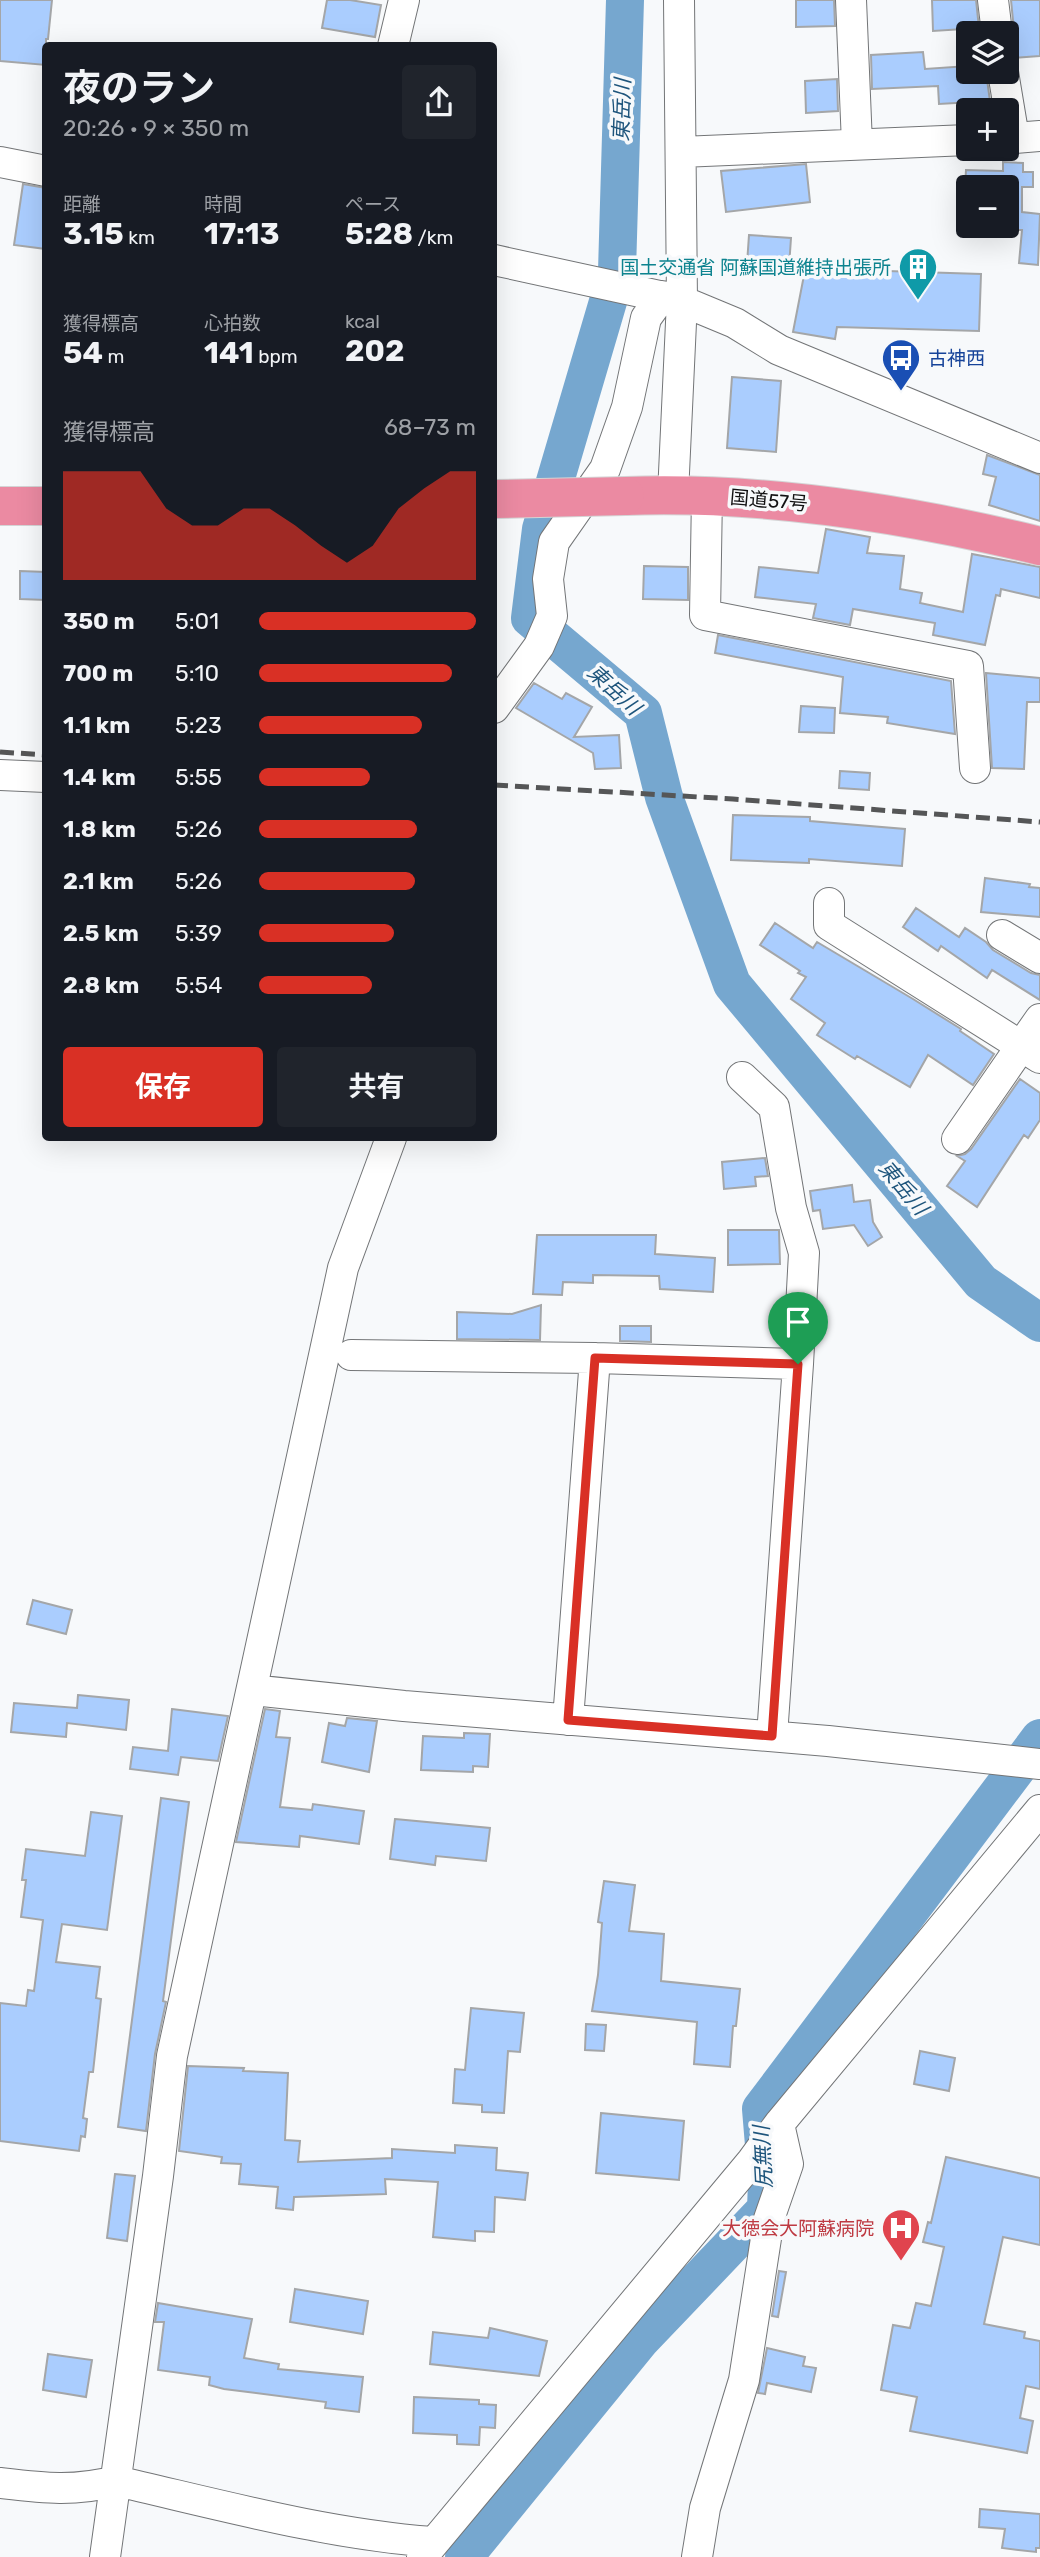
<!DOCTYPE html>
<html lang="ja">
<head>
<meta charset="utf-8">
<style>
  :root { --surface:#171b24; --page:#20242c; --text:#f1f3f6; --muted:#9ea1a6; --accent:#d93025 }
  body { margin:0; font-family:Rubik,"Noto Sans JP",sans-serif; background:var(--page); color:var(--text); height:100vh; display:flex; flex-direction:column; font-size:26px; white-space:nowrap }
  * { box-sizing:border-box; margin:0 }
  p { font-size:23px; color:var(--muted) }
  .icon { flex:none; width:38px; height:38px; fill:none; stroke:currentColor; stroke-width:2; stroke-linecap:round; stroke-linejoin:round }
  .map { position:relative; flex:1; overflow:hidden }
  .side { position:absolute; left:42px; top:42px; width:455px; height:1099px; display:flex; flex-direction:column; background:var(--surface); border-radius:7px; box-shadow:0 7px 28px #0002 }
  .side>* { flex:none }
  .buttons { position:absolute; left:956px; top:21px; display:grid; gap:14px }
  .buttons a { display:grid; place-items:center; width:63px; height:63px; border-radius:7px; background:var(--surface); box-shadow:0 7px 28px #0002; font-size:35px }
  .pin { position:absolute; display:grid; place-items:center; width:60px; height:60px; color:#fff; margin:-72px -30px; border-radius:50% 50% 50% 0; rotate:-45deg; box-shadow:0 0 7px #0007 }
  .pin .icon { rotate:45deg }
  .round { display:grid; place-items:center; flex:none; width:74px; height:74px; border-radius:7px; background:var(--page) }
  .headline { display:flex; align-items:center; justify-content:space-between; height:119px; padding:0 21px }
  h1 { font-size:38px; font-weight:700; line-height:52px }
  .stats { display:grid; grid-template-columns:repeat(3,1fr); gap:10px; height:119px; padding:7px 21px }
  .stats div { display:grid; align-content:center }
  .stats b { font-size:30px; font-weight:700 }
  .stats small { font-size:19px; font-weight:400 }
  .stats p { font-size:19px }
  .chart { height:196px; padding:14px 21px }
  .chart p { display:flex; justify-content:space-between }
  .chart svg { width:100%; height:126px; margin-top:7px; fill:var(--accent); opacity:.7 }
  .button { display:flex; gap:14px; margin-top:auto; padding:14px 21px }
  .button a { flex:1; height:80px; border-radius:7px; background:var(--accent); color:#fff; font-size:28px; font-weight:700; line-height:80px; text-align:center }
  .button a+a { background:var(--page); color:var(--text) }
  ul { padding:0 21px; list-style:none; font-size:23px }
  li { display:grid; grid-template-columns:112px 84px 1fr; align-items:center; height:52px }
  li i { height:18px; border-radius:9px; background:var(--accent) }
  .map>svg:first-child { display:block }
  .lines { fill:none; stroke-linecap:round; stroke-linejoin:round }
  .river { stroke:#76a7cf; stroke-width:38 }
  .building { fill:#aacdfe; stroke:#a4a6a8; stroke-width:2 }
  .minor-casing { stroke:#737577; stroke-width:32 }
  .highway-casing { stroke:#d4d4d5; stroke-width:40 }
  .minor { stroke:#fff; stroke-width:30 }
  .highway { stroke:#eb8aa2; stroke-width:38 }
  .rail { stroke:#555657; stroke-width:5; stroke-dasharray:14 7; stroke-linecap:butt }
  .highway-bridge-casing { stroke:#d4d4d5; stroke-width:40; stroke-linecap:butt }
  .highway-bridge { stroke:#eb8aa2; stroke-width:38 }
  .route-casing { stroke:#fff; stroke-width:14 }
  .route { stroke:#d93025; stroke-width:9 }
  .labels { text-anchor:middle; stroke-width:7; stroke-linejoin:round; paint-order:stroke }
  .culture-label { font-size:19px; fill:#0d838f; stroke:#f7f9fb; text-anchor:end }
  .transit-label { font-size:19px; fill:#164399; stroke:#f7f9fb; text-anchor:start }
  .street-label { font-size:19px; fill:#121213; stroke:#f7f9fb }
  .health-label { font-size:19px; fill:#be3a42; stroke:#f7f9fb; text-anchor:end }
  .water-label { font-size:21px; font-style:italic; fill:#1e557c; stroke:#f7f9fb }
</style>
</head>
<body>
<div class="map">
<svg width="1040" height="2557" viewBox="0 0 1040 2557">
  <rect width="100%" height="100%" fill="#f7f9fb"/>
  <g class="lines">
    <!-- river -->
    <path class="river" d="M625,0L617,271L541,529L530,618L643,713L664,797L732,984L981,1282L1040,1323
      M464,2557L640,2341L766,2209L767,2181L761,2109L1040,1738"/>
  </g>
  <!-- building -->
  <path class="building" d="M0,0H52L48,39H46V65L0,61Z
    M327,0H350L381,5L375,37L322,28Z
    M796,0H834L835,26L796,27Z
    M932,0H976L979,28L933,31Z
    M1011,0H1040V56L1012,58L1011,43L1014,31Z
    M923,52L925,69L968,66V72H986L990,101L939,104L938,86L872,89L871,55Z
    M837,79L838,111L806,113L805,81Z
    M1003,162L1023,163V172H1033V187H1022V212L1040,214L1038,265L1019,263L1022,230H1006V187H965L966,170L1003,171Z
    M806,164L810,202L726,212L721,171Z
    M23,184L46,188V249L14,245Z
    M749,235L791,238L789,267L747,264Z
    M806,265L856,274V270L981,274L979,331L837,327L835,339L793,332Z
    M732,377L781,381L776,452L727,448Z
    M987,455L1040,475V521L989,505L996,477L983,474Z
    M826,529L870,537L867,553L904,556L900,589L922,593L920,603L963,612L972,554L1040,567V598L1001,589L1000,596L996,595L985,645L933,635L935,623L853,609L850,625L813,618L816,604L755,597L759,567L818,573Z
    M644,566L688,567V600L643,599Z
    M20,571L46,572V600L20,599Z
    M718,635L951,681L955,734L887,723L888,717L840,713L843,677L715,653Z
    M986,673L1040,678V702H1027L1024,769L992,768Z
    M534,683L562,699L566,693L592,707L574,737L619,735L621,768L595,769L593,753L516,708Z
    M801,706L835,708L834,733L799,732Z
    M840,771L870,773L869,790L839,788Z
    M733,815L810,817V821L905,829L902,866L809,859V863L731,860Z
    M985,878L1030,884L1029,887L1040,888V917L981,912Z
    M916,908L959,937L965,928L986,942L993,950L1031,973L1040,975V1000L992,970L987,978L941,946L938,951L903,927Z
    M775,923L813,948L817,942L913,999L961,1029L960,1031L994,1054L973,1085L928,1055L910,1087L857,1056L855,1059L817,1035L825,1023L791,999L806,977L798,973L800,971L760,945Z
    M1020,1079L1040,1093V1120L1028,1138L1024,1135L977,1207L947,1186L965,1161L957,1156L965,1154L971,1149Z
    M765,1158L768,1176L755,1177L756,1186L724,1189L722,1162Z
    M852,1185L854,1202L870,1200L873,1222L882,1237L868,1246L854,1225L823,1229L820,1210L813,1211L810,1191Z
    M728,1230H779L780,1264L728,1265Z
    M537,1235H656L655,1254L715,1258L713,1292L660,1289L659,1276L593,1275V1283L563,1282L562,1295L533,1294Z
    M541,1305L540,1340L457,1339V1312L512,1314Z
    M620,1326H651V1342L620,1341Z
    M33,1600L72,1610L66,1634L27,1624Z
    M78,1695L129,1700L126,1730L67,1723L66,1737L11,1732L14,1703L77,1708Z
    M172,1709L228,1716L218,1761L181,1757L178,1775L130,1769L133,1747L168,1751Z
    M265,1709L280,1711L276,1737L290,1738L280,1807L312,1810L313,1804L364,1811L359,1844L300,1836L299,1847L236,1842Z
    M347,1718L377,1721L369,1772L322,1762L329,1723L345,1726Z
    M464,1733L490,1734L488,1767L473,1766V1772L421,1770L423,1736L464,1738Z
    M161,1798L189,1802L163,2001L166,2002L155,2054L146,2131L118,2127Z
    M91,1812L122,1816L107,1930L62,1924L56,1962L100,1967L96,1998L101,1999L93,2072H89L83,2118L87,2119L85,2137L81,2136L79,2151L0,2141V2003L26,2006L28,1990L34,1991L43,1920L21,1917L26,1880H22L26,1849L85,1856Z
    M395,1819L490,1828L486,1861L436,1856L435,1865L390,1859Z
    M604,1881L635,1885L629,1931L664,1934L661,1981L740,1989L736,2026H733L730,2067L694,2064L697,2022L592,2011L598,1975L602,1923L598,1922Z
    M471,2008L524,2013L520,2052L508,2051L504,2113L482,2112V2105L453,2103L455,2069L465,2070Z
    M586,2024L606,2025L604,2051L585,2050Z
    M920,2051L955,2058L949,2091L914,2084Z
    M188,2066L244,2068L243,2071L288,2073L285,2140L300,2141L298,2162L392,2158V2149L455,2153V2145L497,2148L496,2170L528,2173L525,2200L495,2197L494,2232L475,2231V2241L433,2237L438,2182L385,2179L386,2194L294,2197L293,2210L276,2208L278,2187L239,2184L241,2164L221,2163L222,2157L179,2151Z
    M601,2113L684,2121L679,2180L596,2173Z
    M946,2157L1040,2178V2245L1003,2237L984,2324L1025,2332L1024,2338L1040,2341V2389L1026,2386L1020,2418L1033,2421L1027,2453L910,2431L917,2397L881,2390L893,2325L910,2328L916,2303L931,2306L944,2247L923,2242L928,2222L931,2223Z
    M115,2174L135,2176L127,2241L107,2238Z
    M779,2271L786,2272L778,2317L772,2316Z
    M295,2289L368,2301L363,2334L290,2322Z
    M158,2303L252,2319L244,2358L279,2364L278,2369L363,2377L359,2412L325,2408L326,2402L224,2389L209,2385L210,2377L158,2370L164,2322H155Z
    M490,2328L547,2341L539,2376L430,2364L433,2332L488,2338Z
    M767,2348L805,2357L803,2366L816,2368L811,2392L767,2383L765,2394L758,2393Z
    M48,2354L92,2360L86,2397L43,2390Z
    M414,2397L479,2400V2404L496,2405L495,2428L480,2427L479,2445L457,2444V2435L413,2433Z
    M980,2509L1040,2514V2548H1036V2552L1002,2548L1005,2529L979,2527Z"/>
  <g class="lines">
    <!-- minor casing -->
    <g class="minor-casing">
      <path id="minor" d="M851,0L857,144
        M993,0L997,33
        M393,46L404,0
        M1003,72L1014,138H1006
        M1014,138L1040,136
        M681,152L968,140
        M0,162L46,171
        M494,260L682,301L735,323L779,350L1040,458
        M673,494L682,301L679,0
        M707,495L705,615L968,666L975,768
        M494,708L539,646L552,616L548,579L554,542L605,469L627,407L646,318L662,296
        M0,775L46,777
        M829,903V925L1040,1058
        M1002,935L1040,958
        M957,1139L1040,1019
        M351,1355L595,1358L798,1364L804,1253L791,1208L774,1107L742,1077
        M252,1690L404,1706L828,1741L1040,1764
        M568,1720L595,1358
        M772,1736L798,1364
        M0,2483C43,2488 73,2492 116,2481C221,2505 326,2534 433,2542
        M105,2557L158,2176L172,2056L343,1268L391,1138
        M422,2557L752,2161L779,2124L1040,1810
        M697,2557L705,2508L744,2380L769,2219L788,2164L779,2124"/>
    </g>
    <!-- highway casing -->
    <g class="highway-casing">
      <path id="highway" d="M625,496C764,491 905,513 1040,546
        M0,506H46"/>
    </g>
    <!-- minor -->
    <use href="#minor" class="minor"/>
    <!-- highway -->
    <use href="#highway" class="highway"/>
    <!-- rail -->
    <path class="rail" d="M0,752L46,755
      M494,785L733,799L1040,822"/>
    <!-- highway-bridge casing -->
    <g class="highway-bridge-casing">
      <path id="highway-bridge" d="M494,499L625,496"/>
    </g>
    <!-- highway-bridge -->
    <use href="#highway-bridge" class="highway-bridge"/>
  </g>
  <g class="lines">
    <!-- route casing -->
    <g class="route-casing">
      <path id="route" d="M595,1358L798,1364L772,1736L568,1720Z"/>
    </g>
    <!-- route -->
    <use href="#route" class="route"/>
  </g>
  <!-- icons -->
  <defs>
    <g id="building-pin" transform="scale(2.0125)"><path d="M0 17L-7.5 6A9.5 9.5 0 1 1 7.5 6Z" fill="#0f9aa8" stroke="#f7f9fb"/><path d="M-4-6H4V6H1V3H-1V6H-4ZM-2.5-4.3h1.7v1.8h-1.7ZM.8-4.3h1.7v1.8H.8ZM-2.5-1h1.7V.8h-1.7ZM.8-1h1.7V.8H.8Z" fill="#fff"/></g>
    <g id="bus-pin" transform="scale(2.0125)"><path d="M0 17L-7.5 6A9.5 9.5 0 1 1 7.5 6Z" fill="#1a4fb4" stroke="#f7f9fb"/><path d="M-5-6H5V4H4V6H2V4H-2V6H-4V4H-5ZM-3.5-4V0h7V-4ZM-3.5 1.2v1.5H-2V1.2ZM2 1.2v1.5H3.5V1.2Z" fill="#fff"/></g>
    <g id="hospital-pin" transform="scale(2.0125)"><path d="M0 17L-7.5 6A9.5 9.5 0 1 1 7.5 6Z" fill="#e0444e" stroke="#f7f9fb"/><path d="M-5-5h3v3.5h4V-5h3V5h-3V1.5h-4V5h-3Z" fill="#fff"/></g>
  </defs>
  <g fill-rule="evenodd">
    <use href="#building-pin" x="918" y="267"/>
    <use href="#bus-pin" x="901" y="358"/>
    <use href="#hospital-pin" x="901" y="2228"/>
  </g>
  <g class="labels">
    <!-- culture labels -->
    <g class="culture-label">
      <text x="891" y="274">国土交通省 阿蘇国道維持出張所</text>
    </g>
    <!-- transit labels -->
    <g class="transit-label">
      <text x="928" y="365">古神西</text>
    </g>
    <!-- street labels -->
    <g class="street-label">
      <text transform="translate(769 500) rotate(5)" y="7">国道57号</text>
    </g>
    <!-- health labels -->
    <g class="health-label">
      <text x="874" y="2235">大徳会大阿蘇病院</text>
    </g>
    <!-- water labels -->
    <g class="water-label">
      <text transform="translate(622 110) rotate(-88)" y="7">東岳川</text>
      <text transform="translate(614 690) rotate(42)" y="7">東岳川</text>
      <text transform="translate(903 1188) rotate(50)" y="7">東岳川</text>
      <text transform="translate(763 2157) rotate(-93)" y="7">尻無川</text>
    </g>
  </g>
</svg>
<div class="buttons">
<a><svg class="icon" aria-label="layers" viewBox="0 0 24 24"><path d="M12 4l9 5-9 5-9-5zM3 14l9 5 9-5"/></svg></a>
<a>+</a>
<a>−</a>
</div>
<div class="pin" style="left:798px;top:1364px;background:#1e9e55"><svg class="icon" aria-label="arrive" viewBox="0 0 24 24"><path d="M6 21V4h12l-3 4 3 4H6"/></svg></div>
<section class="side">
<div class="headline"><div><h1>夜のラン</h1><p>20:26 · 9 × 350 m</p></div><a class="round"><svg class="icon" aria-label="share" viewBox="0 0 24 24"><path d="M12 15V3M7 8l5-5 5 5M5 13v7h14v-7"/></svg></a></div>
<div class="stats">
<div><p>距離</p><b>3.15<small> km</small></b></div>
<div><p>時間</p><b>17:13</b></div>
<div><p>ペース</p><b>5:28<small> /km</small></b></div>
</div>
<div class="stats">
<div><p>獲得標高</p><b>54<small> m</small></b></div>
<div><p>心拍数</p><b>141<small> bpm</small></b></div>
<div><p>kcal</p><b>202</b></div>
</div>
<div class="chart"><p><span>獲得標高</span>68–73 m</p>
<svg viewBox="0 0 160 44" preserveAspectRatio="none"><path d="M0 44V6L10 6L20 6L30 6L40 19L50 25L60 25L70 19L80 19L90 25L100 32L110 38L120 32L130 19L140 12L150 6L160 6V44z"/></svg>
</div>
<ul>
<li><b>350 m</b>5:01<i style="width:100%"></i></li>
<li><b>700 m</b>5:10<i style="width:89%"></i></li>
<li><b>1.1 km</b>5:23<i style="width:75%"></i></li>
<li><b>1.4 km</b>5:55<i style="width:51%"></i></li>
<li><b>1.8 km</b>5:26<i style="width:73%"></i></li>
<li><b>2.1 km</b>5:26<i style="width:72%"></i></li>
<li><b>2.5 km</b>5:39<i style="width:62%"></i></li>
<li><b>2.8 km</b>5:54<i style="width:52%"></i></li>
</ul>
<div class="button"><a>保存</a><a>共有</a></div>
</section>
</div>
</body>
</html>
